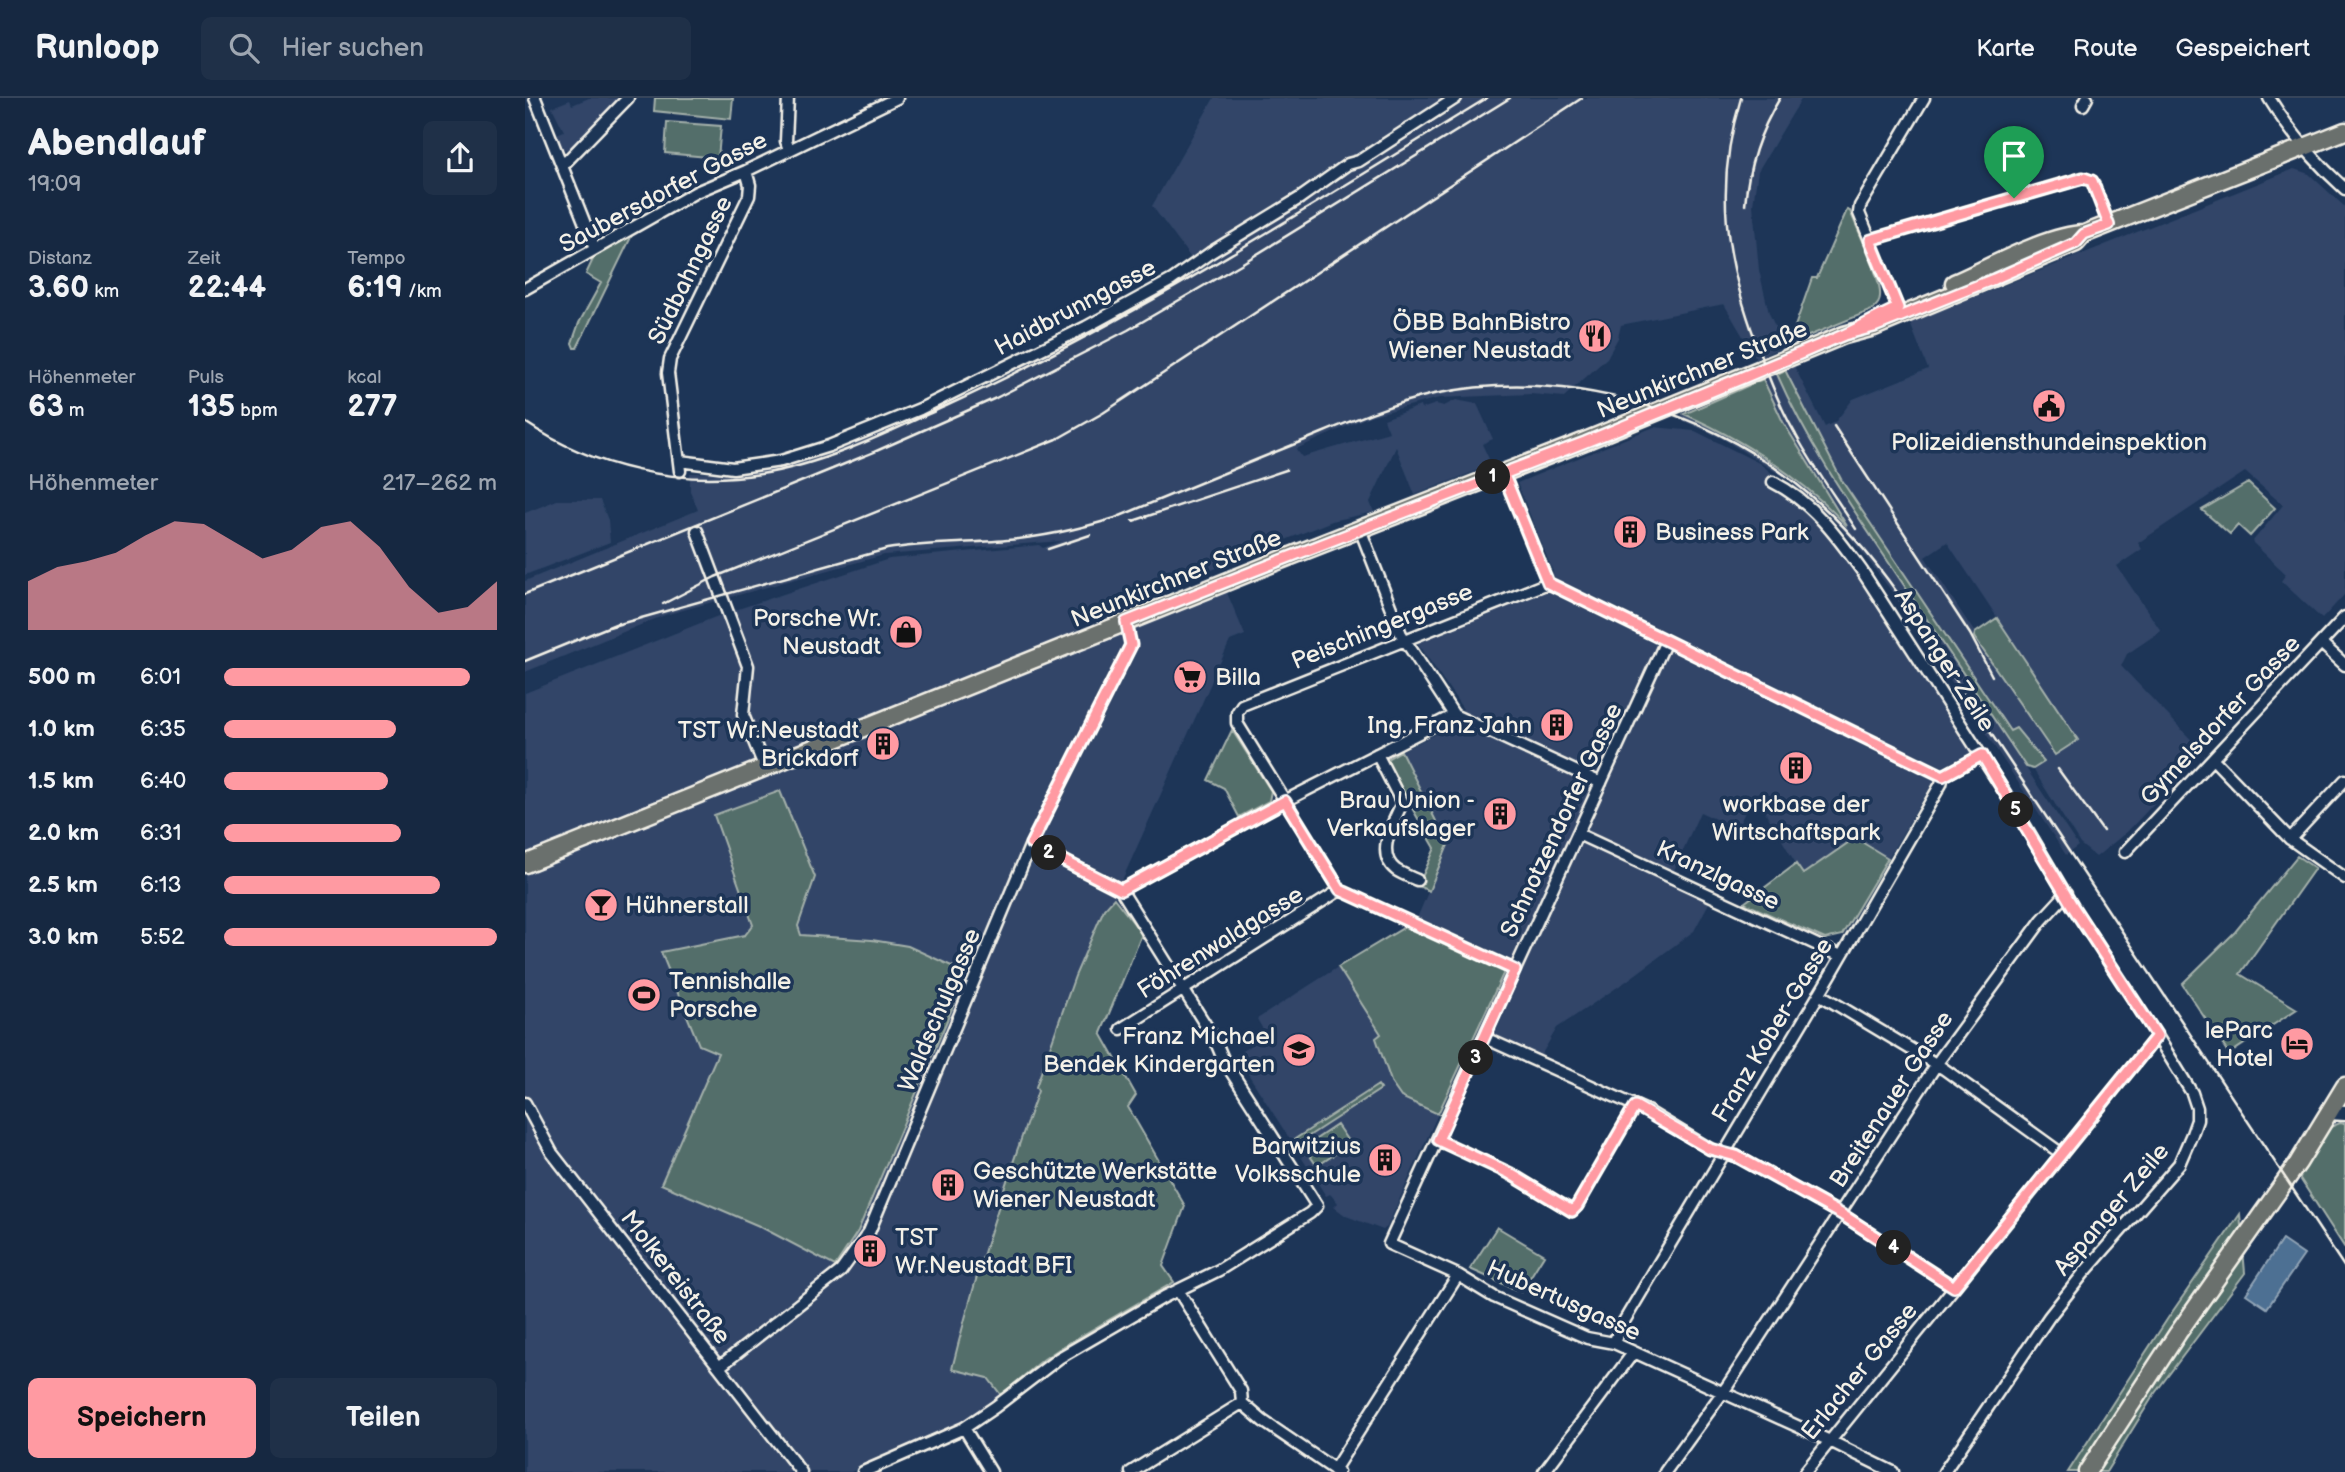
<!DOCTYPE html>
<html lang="de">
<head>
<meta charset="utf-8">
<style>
  :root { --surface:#162841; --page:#1f3048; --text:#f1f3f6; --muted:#9ea6b1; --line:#35445a; --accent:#ff9aa2 }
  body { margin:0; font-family:"Balsamiq Sans",sans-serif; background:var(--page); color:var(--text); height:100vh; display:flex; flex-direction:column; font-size:26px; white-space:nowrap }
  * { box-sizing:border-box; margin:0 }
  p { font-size:23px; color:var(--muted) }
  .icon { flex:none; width:38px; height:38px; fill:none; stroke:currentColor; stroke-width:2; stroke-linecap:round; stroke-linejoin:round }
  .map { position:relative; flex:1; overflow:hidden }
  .drawer { display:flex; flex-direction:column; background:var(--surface); width:525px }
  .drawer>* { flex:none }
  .pin { position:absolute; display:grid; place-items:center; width:60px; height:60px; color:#fff; margin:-72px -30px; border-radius:50% 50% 50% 0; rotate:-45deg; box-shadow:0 0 7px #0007 }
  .pin .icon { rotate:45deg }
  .km { position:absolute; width:35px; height:35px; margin:-18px; border-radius:50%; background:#222; color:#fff; font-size:19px; line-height:35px; text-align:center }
  .round { display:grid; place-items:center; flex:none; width:74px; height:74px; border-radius:10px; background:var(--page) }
  .overview { display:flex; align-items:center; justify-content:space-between; height:119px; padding:0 28px }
  h1 { font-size:38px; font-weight:800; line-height:52px }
  .figures { display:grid; grid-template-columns:repeat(3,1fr); gap:10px; height:119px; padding:7px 28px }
  .figures div { display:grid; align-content:center }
  .figures b { font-size:30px; font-weight:800 }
  .figures small { font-size:19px; font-weight:400 }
  .figures p { font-size:19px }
  .chart { height:196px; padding:14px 28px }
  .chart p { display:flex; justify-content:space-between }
  .chart svg { width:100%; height:126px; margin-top:7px; fill:var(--accent); opacity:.7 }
  .action { display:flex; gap:14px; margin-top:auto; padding:14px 28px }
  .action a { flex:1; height:80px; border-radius:10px; background:var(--accent); color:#111; font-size:28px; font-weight:800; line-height:80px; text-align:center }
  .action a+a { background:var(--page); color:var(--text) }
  ul { padding:0 28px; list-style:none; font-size:23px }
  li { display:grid; grid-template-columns:112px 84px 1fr; align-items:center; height:52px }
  li i { height:18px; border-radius:9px; background:var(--accent) }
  header { display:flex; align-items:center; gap:42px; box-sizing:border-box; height:98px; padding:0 35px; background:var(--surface); border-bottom:2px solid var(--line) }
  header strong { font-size:33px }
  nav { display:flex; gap:38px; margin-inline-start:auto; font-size:24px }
  .search { width:490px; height:63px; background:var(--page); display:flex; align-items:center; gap:18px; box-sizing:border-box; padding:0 24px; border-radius:10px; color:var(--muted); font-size:26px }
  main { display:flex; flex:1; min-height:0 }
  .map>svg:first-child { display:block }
  .built { fill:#304568; fill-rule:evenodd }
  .green { fill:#536e6b; stroke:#a4b0aa; stroke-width:2 }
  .water { fill:#4d6f93; stroke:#90a3b5; stroke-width:2 }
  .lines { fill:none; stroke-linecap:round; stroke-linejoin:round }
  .street-casing { stroke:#f4f1e8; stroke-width:15 }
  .secondary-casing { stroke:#f4f1e8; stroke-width:19 }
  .primary-casing { stroke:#f4f1e8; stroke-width:21 }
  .street { stroke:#1d3557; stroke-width:10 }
  .secondary { stroke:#1d3557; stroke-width:14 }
  .primary { stroke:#6b706d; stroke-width:16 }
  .rail { stroke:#f4f1e8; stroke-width:2.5 }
  .route-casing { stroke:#fff; stroke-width:14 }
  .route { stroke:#ff9aa2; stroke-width:9 }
  .labels { text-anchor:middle; stroke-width:7; stroke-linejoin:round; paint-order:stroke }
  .street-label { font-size:24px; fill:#f4f1e8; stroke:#1d3557 }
  .poi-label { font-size:24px; fill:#f4f1e8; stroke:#1d3557; text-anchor:end }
</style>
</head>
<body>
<header>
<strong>Runloop</strong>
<div class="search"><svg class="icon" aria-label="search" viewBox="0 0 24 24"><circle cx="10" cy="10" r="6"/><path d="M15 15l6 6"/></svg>Hier suchen</div>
<nav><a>Karte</a><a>Route</a><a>Gespeichert</a></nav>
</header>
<main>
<section class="drawer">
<div class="overview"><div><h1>Abendlauf</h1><p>19:09</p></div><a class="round"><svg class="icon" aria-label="share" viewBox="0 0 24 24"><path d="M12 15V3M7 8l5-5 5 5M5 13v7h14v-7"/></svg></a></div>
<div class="figures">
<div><p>Distanz</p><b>3.60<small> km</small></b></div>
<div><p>Zeit</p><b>22:44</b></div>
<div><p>Tempo</p><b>6:19<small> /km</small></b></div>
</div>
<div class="figures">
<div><p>Höhenmeter</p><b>63<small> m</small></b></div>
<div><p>Puls</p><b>135<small> bpm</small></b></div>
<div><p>kcal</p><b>277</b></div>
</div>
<div class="chart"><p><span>Höhenmeter</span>217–262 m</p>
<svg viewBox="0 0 160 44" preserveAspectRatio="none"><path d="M0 44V27L10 22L20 20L30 17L40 11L50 6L60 7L70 13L80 19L90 16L100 8L110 6L120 15L130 29L140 38L150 36L160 27V44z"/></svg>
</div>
<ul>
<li><b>500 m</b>6:01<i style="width:90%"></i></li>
<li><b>1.0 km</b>6:35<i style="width:63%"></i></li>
<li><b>1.5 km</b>6:40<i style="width:60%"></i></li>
<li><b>2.0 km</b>6:31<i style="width:65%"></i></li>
<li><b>2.5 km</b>6:13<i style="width:79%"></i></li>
<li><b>3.0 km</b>5:52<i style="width:100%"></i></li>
</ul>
<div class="action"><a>Speichern</a><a>Teilen</a></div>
</section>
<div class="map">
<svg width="1820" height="1374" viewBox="0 0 1820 1374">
  <rect width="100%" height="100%" fill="#1d3557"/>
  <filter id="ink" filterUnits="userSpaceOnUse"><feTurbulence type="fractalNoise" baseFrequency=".0143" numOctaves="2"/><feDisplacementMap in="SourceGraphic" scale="14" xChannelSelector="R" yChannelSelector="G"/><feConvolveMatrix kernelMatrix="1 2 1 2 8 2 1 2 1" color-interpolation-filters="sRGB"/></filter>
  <g filter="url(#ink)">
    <!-- built -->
    <path class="built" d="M64,0H93L94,2L45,52L37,51L32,36L39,33L27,9L45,2L47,7Z
      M689,0H1277L1233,73L1228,107L1234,172L1244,215L1259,248L1231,261L1199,206L1096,227L1093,240L1082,260L1039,299L1006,296L914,300L845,318L771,351L777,359L864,334L859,321L895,308L896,311L911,306L919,308L931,302L952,306L968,341L957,346L964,361L959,363L961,369L890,397L871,349L845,404L849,414L807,423L552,527L557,539L700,490L720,537L705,543L589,800L579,811L550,878L511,989L513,993L472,1108L445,1198L427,1271L463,1280L476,1297L436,1325L357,1358L326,1374H0V595L198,516L364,461L514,447L518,450L536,443L359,457L140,517L0,574V483L173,412L165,393V375H198L249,369L310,353L464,287L674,171L627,108Z
      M1769,71L1784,76L1820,109V496L1797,521L1756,483L1761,476L1727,444L1758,407L1720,374L1613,445L1617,451L1592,468L1636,533L1602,556L1596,568L1678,654L1603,733L1571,759L1555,746L1508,671L1518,664L1491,630L1485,634L1317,383L1260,272L1269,268L1300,329L1311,323L1328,301L1403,271L1385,225ZM1422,444L1553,641L1530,657L1449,539L1450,535L1400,459Z
      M1252,276L1281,334L1324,404L1553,748L1541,757L1368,495L1335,452L1305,418L1265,383L1198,341L1155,321L1159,316L1200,336L1236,356L1268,379L1322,428L1277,358L1248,304L1238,281Z
      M1129,329L1170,333L1234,365L1291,410L1324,446L1459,647L1420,671L1407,686L1363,760L1330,740L1277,776L1229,695L1212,731L1175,714L1143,786L1184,805L1169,833L1103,882L1032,930L1015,959L953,931L979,874L887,832L923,747L876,653L927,628L938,611L892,544L1012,496L1028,474L992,385Z
      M32,402H75L83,422L85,444L0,477V415Z
      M813,869L856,936L851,940L867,986L876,999L913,1016L862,1129L858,1132L821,1118L809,1109L813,1105L805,1096L801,1098L711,957L741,937L732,921Z"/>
    <!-- green -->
    <path class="green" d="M130,0H208L206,21L129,13Z
      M142,24L196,28L193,60L140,55Z
      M1322,112L1325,113C1332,131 1357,181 1355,198C1355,205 1352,207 1347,212L1259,248L1255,241L1267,237L1287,180H1292Z
      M108,135L52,250H49L47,245L54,225L76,185L61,176L70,157Z
      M1260,272L1317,383L1485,633L1491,630L1519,664L1508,671L1501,669C1454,598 1405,527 1358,456C1319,398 1280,340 1252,276Z
      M1238,281L1258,324L1322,428C1276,379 1220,343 1159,316Z
      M1723,385L1750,410L1725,438L1713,427L1705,436L1677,412Z
      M1472,520L1553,642L1530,657L1449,539L1450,535Z
      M707,632L746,693L744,703L714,719L699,690L683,682Z
      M876,653L923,747L904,793L893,788L910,750L861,665L862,661Z
      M255,693L290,779L273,828L276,837L347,842L383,848L442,875L333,1133L310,1168L234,1128L136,1086L193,955L174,947L136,854L220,837L228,827L189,717Z
      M1330,740L1363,760L1317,837L1300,841L1219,805L1271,766L1278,776Z
      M1772,758L1790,770L1715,876L1772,911L1704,956L1657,886L1710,834Z
      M589,800L617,836L576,935L611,997L603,1009L660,1108L638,1168L649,1184L537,1249L519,1261L476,1297L463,1280L427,1271C450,1176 480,1085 513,993L511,989L550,878L579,811Z
      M880,829L979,874L913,1016L876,999L867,986L851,940L856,936L813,869Z
      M853,987L856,991L773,1045L770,1041Z
      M1815,1025L1820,1026V1150L1774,1079L1803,1030Z
      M812,1027L825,1046L792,1068L779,1049Z
      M1715,1116L1720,1175L1630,1295L1581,1374H1543L1643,1220Z
      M972,1129L1019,1157L996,1194L945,1171Z"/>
    <!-- water -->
    <path class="water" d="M1757,1142L1779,1157L1742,1210L1721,1196Z"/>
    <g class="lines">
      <!-- street casing -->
      <g class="street-casing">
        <path id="street" d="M10,0L70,151
          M263,0L261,43L264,52
          M1744,0C1765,34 1790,64 1820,91
          M1558,7L1562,0
          M38,67L103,0
          M1345,142L1558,80L1567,83L1584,127
          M0,191L171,94L221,73L372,0
          M1373,210L1334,115L1335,108L1399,0
          M155,363L208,370L256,363L304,348L395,311L561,229L647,182L685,155L775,100L823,66L834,63L931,0
          M155,373L143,275L145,261L224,98L225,87L221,73
          M978,375L1023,485L1418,678
          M1248,384C1287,404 1312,438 1337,473L1486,704L1548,809L1632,938L1667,995L1672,1010V1022L1667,1036L1654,1066L1558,1176L1524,1219L1419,1374
          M835,431L876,536L929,617L1076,685
          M172,433L223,568L218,617L240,670
          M1141,543L864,1146L933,1177L969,1199L1062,1240L1089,1245L1305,1343L1368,1374
          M1796,545L1820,567
          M852,656L877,705C869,724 849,755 871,772C877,776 885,779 892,782
          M1688,661L1765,741L1820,780
          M1053,736L1316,858
          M1765,741L1820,682
          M1600,754L1820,519
          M596,792L760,703L929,617
          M990,872L815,792L712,625V615L717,607L1023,485
          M1294,896L1419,971L1537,1056
          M596,931L815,792
          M960,940L1122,1013L1185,1051L1211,1058L1316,1116L1429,1189
          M0,1005L27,1055L276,1374
          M913,1042L984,1075L1047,1113L1052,1108L1110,1008
          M653,1192L716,1293L717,1305L738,1323L813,1374
          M1089,1245L1095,1230L1305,878L1416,686L1418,678L1457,657
          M194,1269L316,1173L344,1134L506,746L606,547L601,524
          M439,1330L466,1374
          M809,1372L933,1177
          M338,1374L439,1330L470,1309L534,1260L639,1199L694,1172L785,1115L792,1108L698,961L690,942L596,792L506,746
          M606,1374L717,1305
          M1019,1374L1108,1255
          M1140,1374L1203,1287L1415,961L1517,822L1541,796
          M1280,1374L1632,938"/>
      </g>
      <!-- secondary casing -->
      <g class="secondary-casing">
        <path id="secondary" d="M1805,1014L1820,1015"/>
      </g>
      <!-- primary casing -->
      <g class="primary-casing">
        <path id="primary" d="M1429,185C1464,170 1522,137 1559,136L1820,33
          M0,766L748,465L1060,343L1319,237L1349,229L1551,145L1559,136
          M1562,1374L1653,1235L1773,1065L1820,988"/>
      </g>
      <!-- street -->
      <use href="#street" class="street"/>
      <!-- secondary -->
      <use href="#secondary" class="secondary"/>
      <!-- primary -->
      <use href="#primary" class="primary"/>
      <!-- rail -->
      <path class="rail" d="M1216,0C1189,87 1200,160 1231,244C1242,276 1254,308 1271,337C1289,370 1311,400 1331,431
        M1220,107C1223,68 1234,34 1255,0
        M0,324C68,370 154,389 236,376C300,366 362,335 421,308C610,222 785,108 962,0
        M1309,328L1445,536L1467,578
        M608,423L761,372
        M523,451L565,437
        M0,496L349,354L471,300L603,232L716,166L985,0
        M138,506L190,479L532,341L578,315L1057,0
        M1383,510L1820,1170
        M84,529L362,451C402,444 442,446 482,442C519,439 554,431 590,420C651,395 713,369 775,344C819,326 863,306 909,296C1046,268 1194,313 1296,407C1332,439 1361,477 1387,516
        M0,563L93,525
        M1533,671L1578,733"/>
    </g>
  </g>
  <g class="lines" filter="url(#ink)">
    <!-- route casing -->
    <g class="route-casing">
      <path id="route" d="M1489,100L1345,142L1373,210C1353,218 1335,230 1316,238C1081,342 838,427 601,524L606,547L506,746L596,792L760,703L815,792L990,872L913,1042L984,1075L1047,1113L1052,1108L1110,1008L1185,1051L1211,1058L1316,1116L1429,1189L1632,938L1548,809L1457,657L1418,678L1023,485L978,375L1060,344L1319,237L1349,229L1469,181L1551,145L1559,136L1584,127L1567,83L1559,80L1489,100"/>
    </g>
    <!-- route -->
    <use href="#route" class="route"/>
  </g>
  <!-- icons -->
  <defs>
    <g id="restaurant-disc" transform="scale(1.75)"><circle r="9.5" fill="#ff9aa2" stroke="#1d3557"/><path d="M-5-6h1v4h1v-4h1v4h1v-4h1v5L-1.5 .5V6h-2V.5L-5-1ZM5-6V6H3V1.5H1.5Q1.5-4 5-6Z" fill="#111"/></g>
    <g id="civic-disc" transform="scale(1.75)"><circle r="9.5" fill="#ff9aa2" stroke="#1d3557"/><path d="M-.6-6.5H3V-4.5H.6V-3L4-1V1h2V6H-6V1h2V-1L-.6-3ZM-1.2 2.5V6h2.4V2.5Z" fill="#111"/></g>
    <g id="building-disc" transform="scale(1.75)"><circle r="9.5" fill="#ff9aa2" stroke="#1d3557"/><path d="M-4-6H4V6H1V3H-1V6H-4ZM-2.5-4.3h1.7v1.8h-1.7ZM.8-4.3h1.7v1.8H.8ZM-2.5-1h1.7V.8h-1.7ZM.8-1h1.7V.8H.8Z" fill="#111"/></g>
    <g id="shop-disc" transform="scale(1.75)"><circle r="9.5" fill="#ff9aa2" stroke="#1d3557"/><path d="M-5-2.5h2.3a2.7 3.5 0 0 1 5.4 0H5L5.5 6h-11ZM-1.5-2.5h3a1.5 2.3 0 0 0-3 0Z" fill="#111"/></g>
    <g id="supermarket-disc" transform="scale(1.75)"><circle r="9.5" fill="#ff9aa2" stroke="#1d3557"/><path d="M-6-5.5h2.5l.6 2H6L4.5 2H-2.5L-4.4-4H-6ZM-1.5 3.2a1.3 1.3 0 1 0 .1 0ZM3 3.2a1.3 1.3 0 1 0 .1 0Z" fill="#111"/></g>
    <g id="bar-disc" transform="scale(1.75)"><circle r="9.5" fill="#ff9aa2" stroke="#1d3557"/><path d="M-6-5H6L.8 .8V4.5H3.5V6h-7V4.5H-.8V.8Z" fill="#111"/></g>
    <g id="stadium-disc" transform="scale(1.75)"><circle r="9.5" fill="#ff9aa2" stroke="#1d3557"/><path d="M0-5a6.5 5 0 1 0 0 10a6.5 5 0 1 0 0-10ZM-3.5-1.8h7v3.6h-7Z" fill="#111"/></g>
    <g id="hotel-disc" transform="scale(1.75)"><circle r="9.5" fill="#ff9aa2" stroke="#1d3557"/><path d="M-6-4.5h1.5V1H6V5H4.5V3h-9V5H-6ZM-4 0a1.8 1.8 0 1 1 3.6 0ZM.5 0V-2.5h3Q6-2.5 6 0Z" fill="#111"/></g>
    <g id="school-disc" transform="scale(1.75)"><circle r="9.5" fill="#ff9aa2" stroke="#1d3557"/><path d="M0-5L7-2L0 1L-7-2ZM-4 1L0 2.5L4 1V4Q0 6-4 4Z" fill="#111"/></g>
  </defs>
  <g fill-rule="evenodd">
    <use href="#restaurant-disc" x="1070" y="238"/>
    <use href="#civic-disc" x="1524" y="308"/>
    <use href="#building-disc" x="1105" y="434"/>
    <use href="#shop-disc" x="381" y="534"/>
    <use href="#supermarket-disc" x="665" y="579"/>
    <use href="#building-disc" x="1032" y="627"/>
    <use href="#building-disc" x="358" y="646"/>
    <use href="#building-disc" x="1271" y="670"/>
    <use href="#building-disc" x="975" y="716"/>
    <use href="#bar-disc" x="76" y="807"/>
    <use href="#stadium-disc" x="119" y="897"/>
    <use href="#hotel-disc" x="1772" y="946"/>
    <use href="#school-disc" x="774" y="952"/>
    <use href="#building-disc" x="860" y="1062"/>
    <use href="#building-disc" x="423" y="1087"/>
    <use href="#building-disc" x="345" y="1153"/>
  </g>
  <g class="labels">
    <!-- street labels -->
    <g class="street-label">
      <text transform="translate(138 94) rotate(-28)" y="8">Saubersdorfer Gasse</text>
      <text transform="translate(165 172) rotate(-64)" y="8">Südbahngasse</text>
      <text transform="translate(550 209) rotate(-28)" y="8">Haidbrunngasse</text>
      <text transform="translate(1177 271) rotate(-22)" y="8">Neunkirchner Straße</text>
      <text transform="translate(651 480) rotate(-22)" y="8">Neunkirchner Straße</text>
      <text transform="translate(857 528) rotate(-22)" y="8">Peischingergasse</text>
      <text transform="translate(1420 562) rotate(57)" y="8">Aspanger Zeile</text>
      <text transform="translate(1695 622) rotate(-47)" y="8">Gymelsdorfer Gasse</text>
      <text transform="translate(1036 722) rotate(-65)" y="8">Schnotzendorfer Gasse</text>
      <text transform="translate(1193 777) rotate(25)" y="8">Kranzlgasse</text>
      <text transform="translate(695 844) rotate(-32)" y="8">Föhrenwaldgasse</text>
      <text transform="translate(414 912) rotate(-67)" y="8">Waldschulgasse</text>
      <text transform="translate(1247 932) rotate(-59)" y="8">Franz Kober-Gasse</text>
      <text transform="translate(1366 1001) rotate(-57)" y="8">Breitenauer Gasse</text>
      <text transform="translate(1586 1111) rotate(-50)" y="8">Aspanger Zeile</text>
      <text transform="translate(151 1179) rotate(52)" y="8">Molkereistraße</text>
      <text transform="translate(1039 1202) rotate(24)" y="8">Hubertusgasse</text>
      <text transform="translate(1334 1273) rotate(-51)" y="8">Erlacher Gasse</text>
    </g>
    <!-- poi labels -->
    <g class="poi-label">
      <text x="1046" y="232">ÖBB BahnBistro<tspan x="1046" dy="28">Wiener Neustadt</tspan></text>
      <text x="1524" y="352" text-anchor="middle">Polizeidiensthundeinspektion</text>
      <text x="1130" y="442" text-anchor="start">Business Park</text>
      <text x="356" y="528">Porsche Wr.<tspan x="356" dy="28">Neustadt</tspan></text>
      <text x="690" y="587" text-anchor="start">Billa</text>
      <text x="1007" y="635">Ing. Franz Jahn</text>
      <text x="334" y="640">TST Wr.Neustadt<tspan x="334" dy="28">Brickdorf</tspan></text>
      <text x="950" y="710">Brau Union -<tspan x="950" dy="28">Verkaufslager</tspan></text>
      <text x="1271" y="714" text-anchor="middle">workbase der<tspan x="1271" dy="28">Wirtschaftspark</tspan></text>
      <text x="100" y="815" text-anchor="start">Hühnerstall</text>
      <text x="144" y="891" text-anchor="start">Tennishalle<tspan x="144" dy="28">Porsche</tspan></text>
      <text x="1748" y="940">leParc<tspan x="1748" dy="28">Hotel</tspan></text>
      <text x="750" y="946">Franz Michael<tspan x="750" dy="28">Bendek Kindergarten</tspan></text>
      <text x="836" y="1056">Barwitzius<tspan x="836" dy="28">Volksschule</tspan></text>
      <text x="448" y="1081" text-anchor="start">Geschützte Werkstätte<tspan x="448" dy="28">Wiener Neustadt</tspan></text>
      <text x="370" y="1147" text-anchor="start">TST<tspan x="370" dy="28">Wr.Neustadt BFI</tspan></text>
    </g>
  </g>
</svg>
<div class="pin" style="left:1489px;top:100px;background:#1e9e55"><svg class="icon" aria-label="arrive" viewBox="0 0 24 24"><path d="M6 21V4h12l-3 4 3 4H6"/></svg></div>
<b class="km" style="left:968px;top:379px">1</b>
<b class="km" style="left:524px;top:755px">2</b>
<b class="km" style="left:951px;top:960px">3</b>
<b class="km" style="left:1369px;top:1150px">4</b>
<b class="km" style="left:1491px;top:712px">5</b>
</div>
</main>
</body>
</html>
